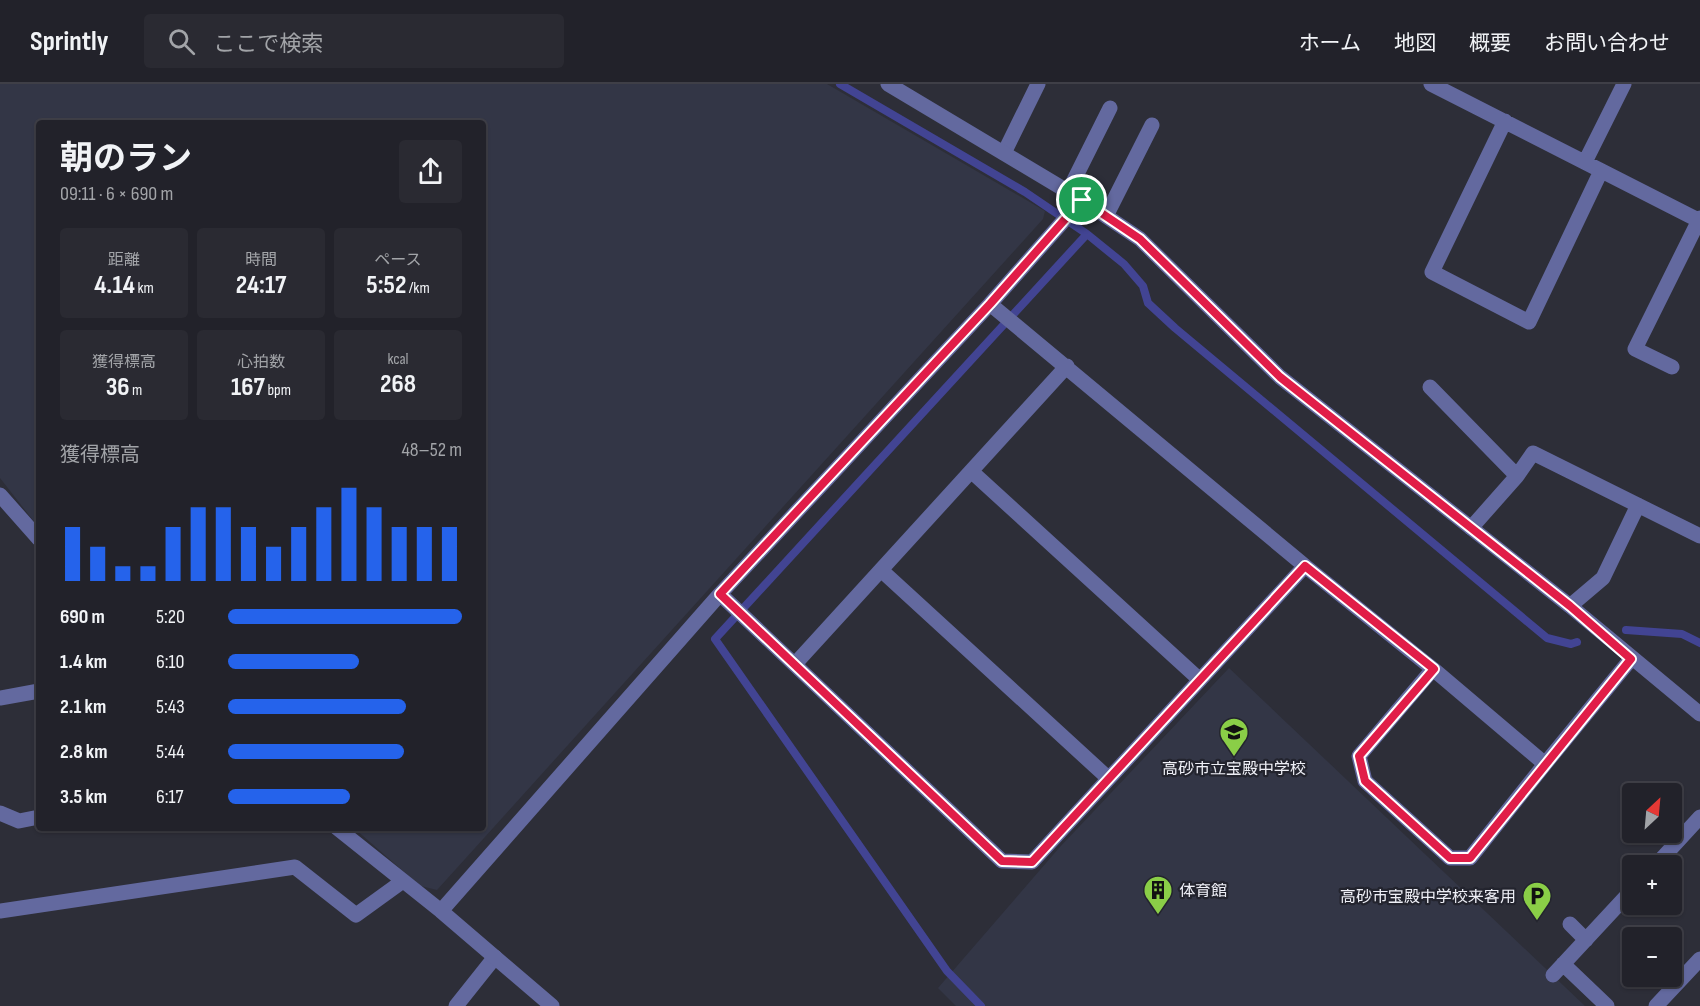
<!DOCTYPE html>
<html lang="ja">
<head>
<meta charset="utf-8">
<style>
  :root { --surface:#22222a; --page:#2a2a32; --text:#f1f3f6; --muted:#a2a4a8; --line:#3f3f47; --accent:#2563eb }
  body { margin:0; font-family:"Sofia Sans Condensed","Noto Sans JP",sans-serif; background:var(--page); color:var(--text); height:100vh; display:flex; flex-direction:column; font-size:22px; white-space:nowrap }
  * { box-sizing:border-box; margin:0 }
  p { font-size:20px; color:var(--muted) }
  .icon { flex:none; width:33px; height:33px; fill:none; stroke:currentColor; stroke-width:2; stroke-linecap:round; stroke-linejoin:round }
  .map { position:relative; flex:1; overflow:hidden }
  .side { position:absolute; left:36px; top:36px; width:450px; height:711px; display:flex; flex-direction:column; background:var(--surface); border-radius:6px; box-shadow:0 2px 4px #0004,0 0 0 2px var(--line) }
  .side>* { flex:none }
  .needle { width:39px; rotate:26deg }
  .fabs { position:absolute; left:1622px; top:699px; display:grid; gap:12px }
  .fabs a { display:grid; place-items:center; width:60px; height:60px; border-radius:6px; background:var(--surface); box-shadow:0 2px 4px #0004,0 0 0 2px var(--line); font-size:30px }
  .pin { position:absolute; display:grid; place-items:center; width:51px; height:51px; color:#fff; margin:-26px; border:3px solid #fff; border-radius:50%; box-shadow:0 2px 6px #0007 }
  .round { display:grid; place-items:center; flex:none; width:63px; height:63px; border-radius:6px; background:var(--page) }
  .summary { display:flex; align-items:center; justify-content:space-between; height:102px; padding:0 24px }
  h1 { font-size:33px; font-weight:700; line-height:45px }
  .stats { display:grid; grid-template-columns:repeat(3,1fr); gap:9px; height:102px; padding:6px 24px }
  .stats div { display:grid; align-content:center; border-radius:6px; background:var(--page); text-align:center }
  .stats b { font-size:26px; font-weight:700 }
  .stats small { font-size:16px; font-weight:400 }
  .stats p { font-size:16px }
  .chart { height:168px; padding:12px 24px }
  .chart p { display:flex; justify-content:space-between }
  .chart svg { width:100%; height:108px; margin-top:6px; stroke:var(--accent); stroke-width:6 }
  ul { padding:0 24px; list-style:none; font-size:20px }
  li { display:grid; grid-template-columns:96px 72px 1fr; align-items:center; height:45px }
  li i { height:15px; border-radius:8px; background:var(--accent) }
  header { display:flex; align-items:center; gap:36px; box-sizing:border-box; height:84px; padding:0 30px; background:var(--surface); border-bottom:2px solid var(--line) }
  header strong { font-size:28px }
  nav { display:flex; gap:33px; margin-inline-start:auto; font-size:21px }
  .search { width:420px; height:54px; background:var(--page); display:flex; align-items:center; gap:15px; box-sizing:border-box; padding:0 21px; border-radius:6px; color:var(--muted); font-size:22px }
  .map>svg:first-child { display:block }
  .built { fill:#333646 }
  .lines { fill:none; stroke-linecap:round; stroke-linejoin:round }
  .stream { stroke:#424493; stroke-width:8 }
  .service { stroke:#63699f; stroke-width:15 }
  .minor { stroke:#63699f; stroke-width:15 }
  .tertiary { stroke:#63699f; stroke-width:15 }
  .route-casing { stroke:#fff; stroke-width:12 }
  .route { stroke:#e11d48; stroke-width:8 }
  .labels { text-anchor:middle; stroke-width:4.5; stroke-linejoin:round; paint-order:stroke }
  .poi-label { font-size:16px; fill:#eeeff6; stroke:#23242e }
</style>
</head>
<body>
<header>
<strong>Sprintly</strong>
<div class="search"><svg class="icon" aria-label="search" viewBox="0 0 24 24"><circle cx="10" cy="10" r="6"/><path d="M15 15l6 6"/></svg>ここで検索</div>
<nav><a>ホーム</a><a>地図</a><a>概要</a><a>お問い合わせ</a></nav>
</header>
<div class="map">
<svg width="1700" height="922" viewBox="0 0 1700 922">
  <rect width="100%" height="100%" fill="#2d2e38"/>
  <!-- built -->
  <path class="built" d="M0,0H827L1045,127L1043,135L437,806L421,802L412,795L354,744H483V39H39V444L0,394Z
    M1229,584L1585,922H956L938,904L1059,764Z"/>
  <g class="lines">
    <!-- stream -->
    <path class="stream" d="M840,0L1025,108L1087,150L715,555L947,887L981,922
      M1087,150L1124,180L1143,202L1148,219L1175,244L1547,554L1571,560L1577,558
      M1626,546L1682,550L1700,559"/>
    <!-- service -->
    <path class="service" d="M1655,782L1700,733
      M1570,840L1586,856
      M1563,880L1607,922
      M1553,891L1632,806
      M456,922L495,873
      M1656,922L1700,875"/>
    <!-- minor -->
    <path class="minor" d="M1431,0L1700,137
      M1505,37L1432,188L1529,238L1601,87
      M1004,69L1038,0
      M1585,78L1624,0
      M1068,108L1110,24
      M1106,132L1152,41
      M990,220L1305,482
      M1672,283L1635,265L1700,134
      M1430,303L1517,392L1533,369L1700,452
      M971,387L1200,596
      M0,411L39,455
      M1471,444L1517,392
      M881,486L1108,694
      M720,510L1002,777L1032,778L1305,482L1433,585L1545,680L1631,575
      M1570,522L1603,494L1638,421
      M795,580L1067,282
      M1433,585L1359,672L1365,697L1450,774H1470L1545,680
      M0,614L39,607
      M0,729L19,737L39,733
      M337,744L441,827L552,922
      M0,827L295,783L356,831L403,797
      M441,827L720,510L990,220L1082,116"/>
    <!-- tertiary -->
    <path class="tertiary" d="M888,0L1082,116L1140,155L1280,293L1570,522L1700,630"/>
  </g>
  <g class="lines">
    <!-- route casing -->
    <g class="route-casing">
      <path id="route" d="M1082,116L1140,155L1280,293L1570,522L1631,575L1470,774H1450L1365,697L1359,672L1434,585L1305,482L1032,778L1002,777L720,510L990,220Z"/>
    </g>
    <!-- route -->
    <use href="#route" class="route"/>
  </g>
  <!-- icons -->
  <defs>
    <g id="school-pin" transform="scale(1.5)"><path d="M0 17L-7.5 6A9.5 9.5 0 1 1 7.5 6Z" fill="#8ace47" stroke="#23242e"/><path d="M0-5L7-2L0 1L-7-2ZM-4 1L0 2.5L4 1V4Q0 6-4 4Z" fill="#111"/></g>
    <g id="building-pin" transform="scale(1.5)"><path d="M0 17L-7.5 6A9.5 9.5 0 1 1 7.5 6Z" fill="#8ace47" stroke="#23242e"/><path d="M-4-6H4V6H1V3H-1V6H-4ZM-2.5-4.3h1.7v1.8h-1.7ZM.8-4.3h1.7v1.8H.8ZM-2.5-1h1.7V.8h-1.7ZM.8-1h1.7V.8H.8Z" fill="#111"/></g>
    <g id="parking-pin" transform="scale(1.5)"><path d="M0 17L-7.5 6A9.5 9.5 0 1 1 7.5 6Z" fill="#8ace47" stroke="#23242e"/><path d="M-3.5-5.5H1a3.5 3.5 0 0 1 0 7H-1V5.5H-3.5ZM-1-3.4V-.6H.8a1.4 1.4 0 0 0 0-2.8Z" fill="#111"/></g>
  </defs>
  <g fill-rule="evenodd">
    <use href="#school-pin" x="1234" y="648"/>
    <use href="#building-pin" x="1158" y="806"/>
    <use href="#parking-pin" x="1537" y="812"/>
  </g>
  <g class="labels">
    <!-- poi labels -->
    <g class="poi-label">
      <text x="1234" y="690">高砂市立宝殿中学校</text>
      <text x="1179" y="812" text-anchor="start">体育館</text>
      <text x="1516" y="818" text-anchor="end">高砂市宝殿中学校来客用</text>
    </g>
  </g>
</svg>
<div class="fabs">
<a><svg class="needle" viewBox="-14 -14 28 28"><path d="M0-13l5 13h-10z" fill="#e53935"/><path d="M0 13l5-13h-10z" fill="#a2a4a8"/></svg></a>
<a>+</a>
<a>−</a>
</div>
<div class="pin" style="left:1082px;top:116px;background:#1e9e55"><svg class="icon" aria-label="arrive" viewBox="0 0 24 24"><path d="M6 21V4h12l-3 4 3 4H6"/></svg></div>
<section class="side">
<div class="summary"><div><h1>朝のラン</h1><p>09:11 · 6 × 690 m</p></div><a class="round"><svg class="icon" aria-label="share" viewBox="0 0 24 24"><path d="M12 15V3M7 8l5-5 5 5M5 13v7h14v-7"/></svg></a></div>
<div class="stats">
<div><p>距離</p><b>4.14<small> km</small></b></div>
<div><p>時間</p><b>24:17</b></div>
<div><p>ペース</p><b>5:52<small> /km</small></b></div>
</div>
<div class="stats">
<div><p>獲得標高</p><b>36<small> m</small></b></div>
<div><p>心拍数</p><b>167<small> bpm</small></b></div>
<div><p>kcal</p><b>268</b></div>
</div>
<div class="chart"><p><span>獲得標高</span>48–52 m</p>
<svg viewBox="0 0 160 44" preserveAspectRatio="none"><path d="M5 44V22M15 44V30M25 44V38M35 44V38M45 44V22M55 44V14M65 44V14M75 44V22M85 44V30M95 44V22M105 44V14M115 44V6M125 44V14M135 44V22M145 44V22M155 44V22"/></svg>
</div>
<ul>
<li><b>690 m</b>5:20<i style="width:100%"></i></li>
<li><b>1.4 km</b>6:10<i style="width:56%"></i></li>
<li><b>2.1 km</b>5:43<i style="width:76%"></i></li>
<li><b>2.8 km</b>5:44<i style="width:75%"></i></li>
<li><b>3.5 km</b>6:17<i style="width:52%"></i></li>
</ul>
</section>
</div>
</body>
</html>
